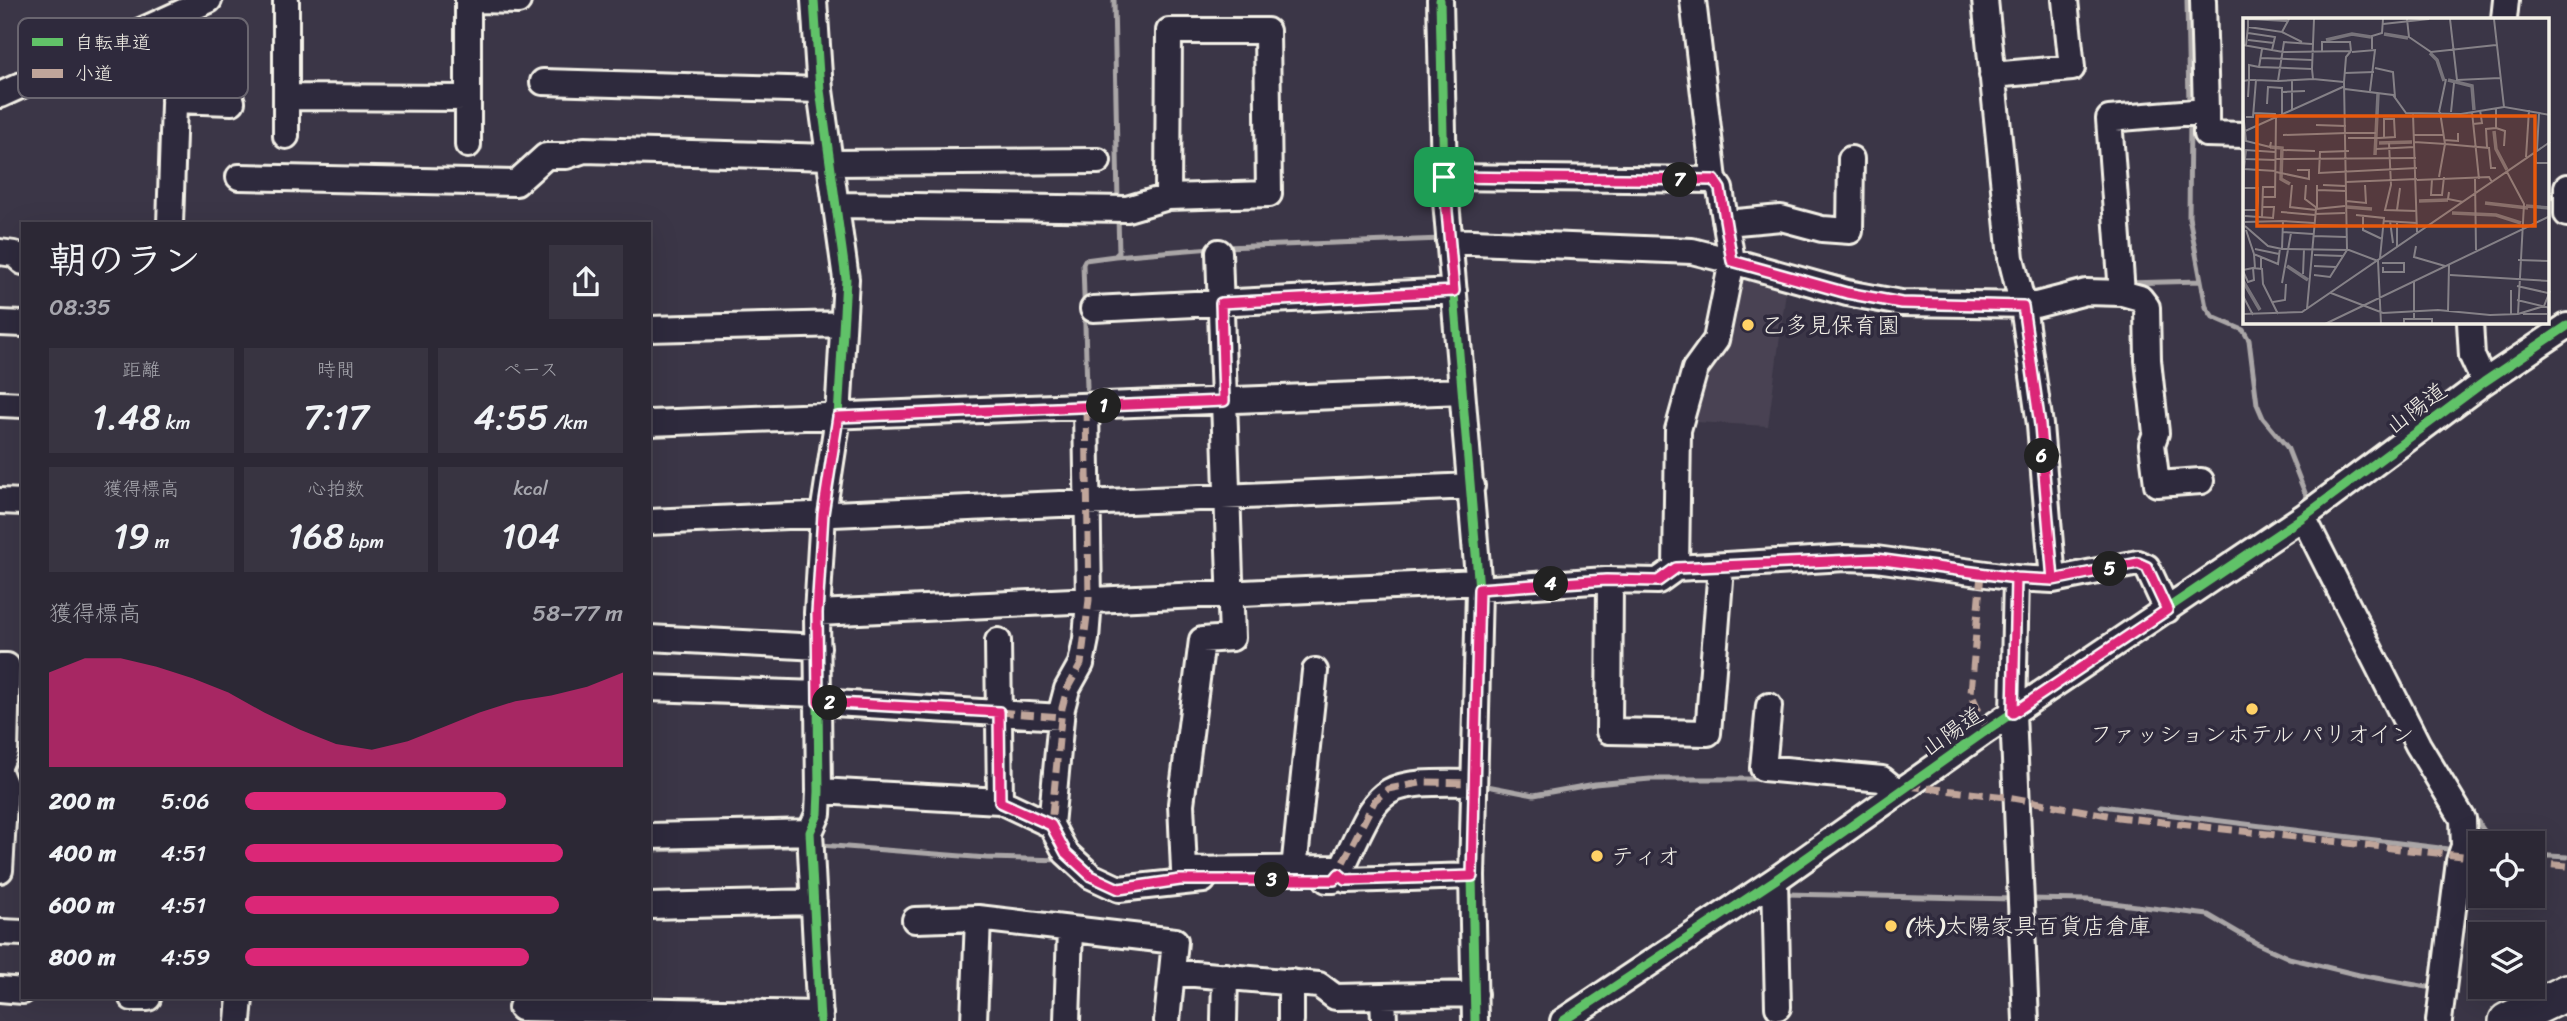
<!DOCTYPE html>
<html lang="ja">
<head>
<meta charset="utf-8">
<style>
  :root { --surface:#2c2835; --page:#383441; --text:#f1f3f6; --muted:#a6a6ad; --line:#484450; --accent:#db2777 }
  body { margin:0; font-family:Sriracha,"Klee One",sans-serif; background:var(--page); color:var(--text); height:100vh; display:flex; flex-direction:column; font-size:26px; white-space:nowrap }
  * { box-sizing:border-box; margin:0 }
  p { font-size:23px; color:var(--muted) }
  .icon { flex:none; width:38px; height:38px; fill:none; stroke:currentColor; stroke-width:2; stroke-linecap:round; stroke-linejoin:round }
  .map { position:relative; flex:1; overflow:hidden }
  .drawer { position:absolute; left:21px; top:222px; width:630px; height:777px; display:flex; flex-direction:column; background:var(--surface); border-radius:0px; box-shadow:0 7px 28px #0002,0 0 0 2px var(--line) }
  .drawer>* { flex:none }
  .buttons { position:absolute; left:2468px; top:831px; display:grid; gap:14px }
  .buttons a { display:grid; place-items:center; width:77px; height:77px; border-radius:0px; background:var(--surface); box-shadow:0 7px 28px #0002,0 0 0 2px var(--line); font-size:35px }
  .pin { position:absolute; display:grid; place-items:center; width:60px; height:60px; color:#fff; margin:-30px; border-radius:14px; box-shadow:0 4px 10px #0006 }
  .km { position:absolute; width:35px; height:35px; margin:-18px; border-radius:50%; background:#222; color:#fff; font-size:19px; line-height:35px; text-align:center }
  .round { display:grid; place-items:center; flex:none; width:74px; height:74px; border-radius:0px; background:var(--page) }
  .summary { display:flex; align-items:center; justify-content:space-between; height:119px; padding:0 28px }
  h1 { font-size:38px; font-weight:600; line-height:52px }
  .figures { display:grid; grid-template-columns:repeat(3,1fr); gap:10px; height:119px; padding:7px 28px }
  .figures div { display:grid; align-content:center; border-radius:0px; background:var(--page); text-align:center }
  .figures b { font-size:35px; font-weight:600 }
  .figures small { font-size:19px; font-weight:400 }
  .figures p { font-size:19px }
  .chart { height:196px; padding:14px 28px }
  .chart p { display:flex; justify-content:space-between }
  .chart svg { width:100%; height:126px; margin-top:7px; fill:var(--accent); opacity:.7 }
  ul { padding:0 28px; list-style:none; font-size:23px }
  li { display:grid; grid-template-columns:112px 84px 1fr; align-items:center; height:52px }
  li i { height:18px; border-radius:9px; background:var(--accent) }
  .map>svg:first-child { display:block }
  .built { fill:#484352 }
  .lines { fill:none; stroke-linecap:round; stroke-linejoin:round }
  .stream { stroke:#aaa6a7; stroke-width:5 }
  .minor-casing { stroke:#f4f1e8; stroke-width:30 }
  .highway-casing { stroke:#f4f1e8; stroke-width:40 }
  .minor { stroke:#2f2a3d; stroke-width:24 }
  .highway { stroke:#2f2a3d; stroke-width:35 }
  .quiet { stroke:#c0a59a; stroke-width:7; stroke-dasharray:14 7; stroke-linecap:butt }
  .cycleway-casing { stroke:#2f2a3d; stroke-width:13 }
  .cycleway { stroke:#61c268; stroke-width:9 }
  .route-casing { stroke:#fff; stroke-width:14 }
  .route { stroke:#db2777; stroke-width:9 }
  .poi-dot { fill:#ffd166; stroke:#2f2a3d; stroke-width:2.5 }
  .labels { text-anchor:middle; stroke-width:7; stroke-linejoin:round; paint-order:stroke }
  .poi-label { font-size:23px; fill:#f4f1e8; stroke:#2f2a3d; text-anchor:start }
  .street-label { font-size:23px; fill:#f4f1e8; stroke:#2f2a3d }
  .inset-river { fill:none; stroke:#78747b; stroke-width:3.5 }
  .inset-road { fill:none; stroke:#858187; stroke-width:2 }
  .view { fill:#e8590c; fill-opacity:0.15; stroke:#e8590c; stroke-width:3.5 }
  .inset-edge { fill:none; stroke:#f4f1e8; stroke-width:3.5 }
  .key { fill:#2f2a3d; stroke:#6a6670; stroke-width:2 }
  .key-label { font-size:19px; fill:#f4f1e8 }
</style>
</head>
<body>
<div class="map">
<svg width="2567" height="1021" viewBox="0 0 2567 1021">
  <rect width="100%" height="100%" fill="#3b3647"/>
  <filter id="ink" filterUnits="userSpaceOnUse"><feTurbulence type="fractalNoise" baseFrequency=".0143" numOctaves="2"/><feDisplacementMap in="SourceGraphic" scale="14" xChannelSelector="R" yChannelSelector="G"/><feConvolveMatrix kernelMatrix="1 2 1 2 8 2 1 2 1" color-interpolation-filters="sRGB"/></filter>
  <g filter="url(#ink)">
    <!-- built -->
    <path class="built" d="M1744,276L1787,284L1768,426L1695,422L1699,402L1698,381L1733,285Z"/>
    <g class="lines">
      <!-- stream -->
      <path class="stream" d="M1114,0L1118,203
        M2187,0L2189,105
        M2190,119L2189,217L2206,307L2213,317L2243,330L2249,340L2257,404L2263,418L2287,447L2309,503
        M1225,247L1442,239
        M1115,256L1212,248
        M1832,276L1879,287
        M2127,283L2201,281
        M1969,292L2011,293
        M1087,388L1083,264L1085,260L1115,256L1119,252L1118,217
        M1482,785L1534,795L1595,784L1650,779H1764
        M2101,806L2456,850
        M2471,812L2493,844
        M821,845L987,858L1062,860
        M649,850L794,846
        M2469,851L2480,852
        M2532,855L2567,857
        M1786,894L2013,899
        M2027,899L2089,900L2208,915L2256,943L2289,958L2359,975L2433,988"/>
      <!-- minor casing -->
      <g class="minor-casing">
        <path id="minor" d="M286,0V136
          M468,0V145
          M478,0L518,1
          M814,0L820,90L846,279L838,417L823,514L817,613L819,791L818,814L810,832L820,1021
          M1440,0L1444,177L1479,589L1472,876L1475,1021
          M1985,0L2011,258L2023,306L2040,425L2053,580
          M2504,19L2506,0
          M1992,75L2072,68L2065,0
          M543,82L820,90
          M0,95L209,0
          M286,97L468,98
          M174,100L232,102
          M2206,111V134L2245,135
          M830,163L1098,161
          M239,177L516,183L546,156H566L584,150L830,157
          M1444,177L1714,180
          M2567,187V214
          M836,205L1127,209L1168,197L1269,194L1267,31H1169L1168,197
          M1726,223L1781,218L1822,229L1850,231L1851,159
          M170,224L177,15
          M1449,241L1692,251L1732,261L1720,189L1714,180L1693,0
          M0,252L14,254L23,262
          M1219,252L1232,638L1202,640L1181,804L1184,870L1333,868L1346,880L1472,876
          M2122,293L2109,119L2206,111L2203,0
          M1093,309L1454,291
          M2470,322L2472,356L2484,382
          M0,323L23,324
          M649,329L843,324
          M0,404L23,405
          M1086,407L1089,600L1086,639L1081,664L1067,689L1062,708L1051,825L1066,853L1091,876L1119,889L1203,880
          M649,423L1462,391
          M0,501L23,502
          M2303,517L2418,745L2463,819L2464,846L2459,861L2439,1021
          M649,522L1472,486
          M1676,568L1678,430L1695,369L1716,340L1732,261L1847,293L1901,303L2036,305L2086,292L2122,293L2140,298L2147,307L2148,360L2156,433L2152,444L2157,484L2201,481
          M2016,578L2013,713L2026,1021
          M1610,580L1609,731L1708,733L1721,567
          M1479,589L1606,580L1658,581L1676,568L1845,558L1876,559L2016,578L2053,580L2138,563L2147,567L2167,610
          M817,613L1478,582
          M649,638L818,647
          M0,666H7L5,752L0,764
          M649,688L818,694
          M818,702L1061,717
          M1769,706L1763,768L1882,779L1898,792
          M0,774L5,786L0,870
          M819,791L1000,801L998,641
          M1000,801L1051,825
          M649,836L810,832
          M1294,869L1315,671
          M1327,880H1334L1339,874C1382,786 1372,781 1474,783
          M1775,880L1778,1007
          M649,906L814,902
          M915,920L978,918L1175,941L1167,1021
          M0,932L23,933
          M1172,972L1319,985L1335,997L1475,994
          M0,989L23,991
          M1383,996L1384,1021
          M132,998H148
          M521,1008L820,1014
          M238,1021L240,998
          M974,1021L978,918
          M1067,1021L1070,929
          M1224,1021L1225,976
          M1291,1021V982
          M1563,1021L1775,880L1987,730L2303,517L2484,382L2567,326"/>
      </g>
      <!-- highway casing -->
      <g class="highway-casing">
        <path id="highway" d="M2507,1021L2567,992"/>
      </g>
      <!-- minor -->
      <use href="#minor" class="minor"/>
      <!-- highway -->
      <use href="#highway" class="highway"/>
      <!-- quiet -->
      <path class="quiet" d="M1086,407L1089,600L1081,664L1067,689L1062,708L1051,825L1056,837L1066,853L1091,876L1119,889L1180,880H1334L1375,800L1388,789L1425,782L1474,783
        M1981,573L1971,693L1987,730
        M999,712L1061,717
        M1907,786L2007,797L2118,817L2480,858
        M1000,801L1051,825
        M2532,863L2567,866"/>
      <!-- cycleway casing -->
      <g class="cycleway-casing">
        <path id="cycleway" d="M814,0L820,90L846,279L838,417L823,514L817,613L819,791L818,814L810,832L820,1021
          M1440,0L1444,177L1479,589L1472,876L1475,1021
          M1563,1021L1775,880L1987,730L2303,517L2484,382L2567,326"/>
      </g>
      <!-- cycleway -->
      <use href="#cycleway" class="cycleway"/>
    </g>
  </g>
  <g class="lines" filter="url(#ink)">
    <!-- route casing -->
    <g class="route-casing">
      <path id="route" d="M1444,177L1454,291L1221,303L1224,401L838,417L823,514L817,613L818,702L999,712L1000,802L1051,825L1066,853L1091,876L1119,889L1180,880H1334L1339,874L1346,880L1472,876L1479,589L1606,580L1658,581L1676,568L1876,559L2016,578L2053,580L2138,563L2147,567L2167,610L2013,713L2016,578L2053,580L2040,425L2023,306L1901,303L1847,293L1732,261L1720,189L1714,180L1444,177"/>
    </g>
    <!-- route -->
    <use href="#route" class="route"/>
  </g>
  <!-- markers -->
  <g class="poi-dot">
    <circle cx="1748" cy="325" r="7"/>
    <circle cx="2252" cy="709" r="7"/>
    <circle cx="1597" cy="856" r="7"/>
    <circle cx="1891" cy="926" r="7"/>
  </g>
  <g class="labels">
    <!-- poi labels -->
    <g class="poi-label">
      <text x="1762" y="333">乙多見保育園</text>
      <text x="2252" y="742" text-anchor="middle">ファッションホテル パリオイン</text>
      <text x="1611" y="864">ティオ</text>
      <text x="1905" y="934">(株)太陽家具百貨店倉庫</text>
    </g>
    <!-- street labels -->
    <g class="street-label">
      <text transform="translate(2416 408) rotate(-37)" y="8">山陽道</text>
      <text transform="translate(1952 731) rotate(-35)" y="8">山陽道</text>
    </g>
  </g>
  <!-- overview -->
  <g transform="translate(2243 18)">
    <rect width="306" height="306" fill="#3b3647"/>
    <path class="inset-river" d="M141,16L165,20M83,22L109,16L128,19M187,35L194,42L201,63M205,62L229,68L231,92M251,113L253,131L264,152M136,125L169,124M27,129L39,130L38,161L47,166M132,137L135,76M176,183L205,182M242,185L285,190M283,188L307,190M104,189L129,191M209,195L253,197L278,205M44,248L65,262M0,263L17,292"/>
    <path class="inset-road" d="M164,1L166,19L188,34L253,27M207,1L214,62L257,60M251,1L261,89L307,97M140,6L186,1M5,9V1L44,3M39,14L59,24M5,15L32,19L29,32M5,22L31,25M0,27L40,34L108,33M3,27L5,9L39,14L46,1M19,31L16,49L69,51L71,1M129,31V18L139,15L140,1M79,33V24H107L108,33M109,34L132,32L127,73M18,40L69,42M132,50L150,54L152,79M102,55L131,54M70,61L101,64M13,62H6V47L16,49M0,63L6,62L5,79M35,63L70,61L69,51M49,63V92M102,71L150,77L163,95L218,96L261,89M39,74L62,73M24,86L25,69L39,70V97M0,94L3,123L27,129L28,124M196,94L203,61M208,94L211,65M229,94L236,161M11,95L32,96L33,100M170,96L174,214M45,98H70M3,99H10L13,62L35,63L41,24L69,26M230,106L239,105L237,92M73,107L103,108M253,110L262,113L261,128M0,114L102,68M104,115H133M40,117L104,115M171,117H200M105,120H136L152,119L151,101H141V119M201,122L215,123V115M171,124L202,126L197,94M146,125L148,167L142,192L174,193M244,129L243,111L253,110V91M133,131L172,129M40,132L72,133M294,132L296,95M106,133L77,134L76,155L174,150M292,133L293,145H307M32,134L3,132L2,141L33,142M283,139L286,92M2,141L1,151L33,153M33,141L173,140M33,154L66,161V152H54M264,154L281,186L275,296M196,159L202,126L246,130L248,150H253M189,161L188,177H199L201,159M232,161L233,232M174,162L246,159L249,164M103,164L174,161M49,167L47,189L73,192M63,167L62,181L74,190V167M80,167L103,168M74,172L103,173M206,174L205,181L220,184M20,179H32L33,99M103,183L123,185L122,167M0,189L1,151M0,192H14L15,183V170H1M154,192L157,170M38,194L72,197M72,196L102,195M113,197L141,200L137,240M120,197V212L139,221M2,198L30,200L31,189H20M19,199L20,169H33M141,203L174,205M147,203L150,225M2,204L40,203M71,205L40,203L39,231L106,232L135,243L138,306M71,207L103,208M2,208L25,228L39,231M3,212L11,236M40,214L70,216M70,218L104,219M173,228L171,239L202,248M154,229V204M12,231L36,236M71,237L101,238M18,239L35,246L37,230M275,242L307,243M139,245H161V254H140V249M71,248L93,249M10,250L19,251L20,266L35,296M12,250L11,236L18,239V251M0,252L10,250L11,262L5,264L0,253M60,256L61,231M71,257L87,259L104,232L101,64L103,39L108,33M207,257L307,263M39,265L48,215M274,268L305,275M268,272V296M88,275L140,295L195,292L247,297L275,296L301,288L307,273M0,278L10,297M274,282L307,290M30,284L42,282L43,266M64,291L73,191L102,188M205,294L206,247M0,296L59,294L307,124M280,296H304M171,301V263M82,306L307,198M161,306V301H189V306"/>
    <path class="view" d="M14,98H292V208H14Z"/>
    <rect width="306" height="306" class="inset-edge"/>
  </g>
  <!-- legend -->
  <rect x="18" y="18" width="230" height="80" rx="10" class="key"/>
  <rect x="32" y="38" width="31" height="8" fill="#61c268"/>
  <rect x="32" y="69" width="31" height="9" fill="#c0a59a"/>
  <g class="key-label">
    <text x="75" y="49">自転車道</text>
    <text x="75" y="80">小道</text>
  </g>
</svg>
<div class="buttons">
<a><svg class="icon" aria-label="locate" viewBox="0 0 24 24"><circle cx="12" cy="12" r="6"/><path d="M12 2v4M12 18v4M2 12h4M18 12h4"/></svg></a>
<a><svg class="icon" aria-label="layers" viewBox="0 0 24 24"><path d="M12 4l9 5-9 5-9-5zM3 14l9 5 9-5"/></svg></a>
</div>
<div class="pin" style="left:1444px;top:177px;background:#1e9e55"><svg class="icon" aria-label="arrive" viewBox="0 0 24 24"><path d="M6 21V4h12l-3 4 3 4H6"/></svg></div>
<b class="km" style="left:1104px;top:406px">1</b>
<b class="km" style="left:830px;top:703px">2</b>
<b class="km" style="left:1272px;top:880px">3</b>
<b class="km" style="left:1551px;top:584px">4</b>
<b class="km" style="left:2110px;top:569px">5</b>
<b class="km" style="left:2042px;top:456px">6</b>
<b class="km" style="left:1680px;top:180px">7</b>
<section class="drawer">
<div class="summary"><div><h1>朝のラン</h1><p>08:35</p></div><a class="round"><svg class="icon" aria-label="share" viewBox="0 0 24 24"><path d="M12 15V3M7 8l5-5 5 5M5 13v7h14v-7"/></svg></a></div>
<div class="figures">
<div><p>距離</p><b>1.48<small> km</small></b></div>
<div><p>時間</p><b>7:17</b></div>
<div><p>ペース</p><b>4:55<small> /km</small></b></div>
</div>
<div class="figures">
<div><p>獲得標高</p><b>19<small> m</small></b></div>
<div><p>心拍数</p><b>168<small> bpm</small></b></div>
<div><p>kcal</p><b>104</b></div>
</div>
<div class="chart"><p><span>獲得標高</span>58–77 m</p>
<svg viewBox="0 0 160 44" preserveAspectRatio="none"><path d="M0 44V11L10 6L20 6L30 9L40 13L50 18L60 25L70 31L80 36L90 38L100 35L110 30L120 25L130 21L140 19L150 16L160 11V44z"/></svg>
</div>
<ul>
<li><b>200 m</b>5:06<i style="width:69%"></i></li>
<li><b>400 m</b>4:51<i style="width:84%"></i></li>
<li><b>600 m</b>4:51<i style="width:83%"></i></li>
<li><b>800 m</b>4:59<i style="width:75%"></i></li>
</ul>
</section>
</div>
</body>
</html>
